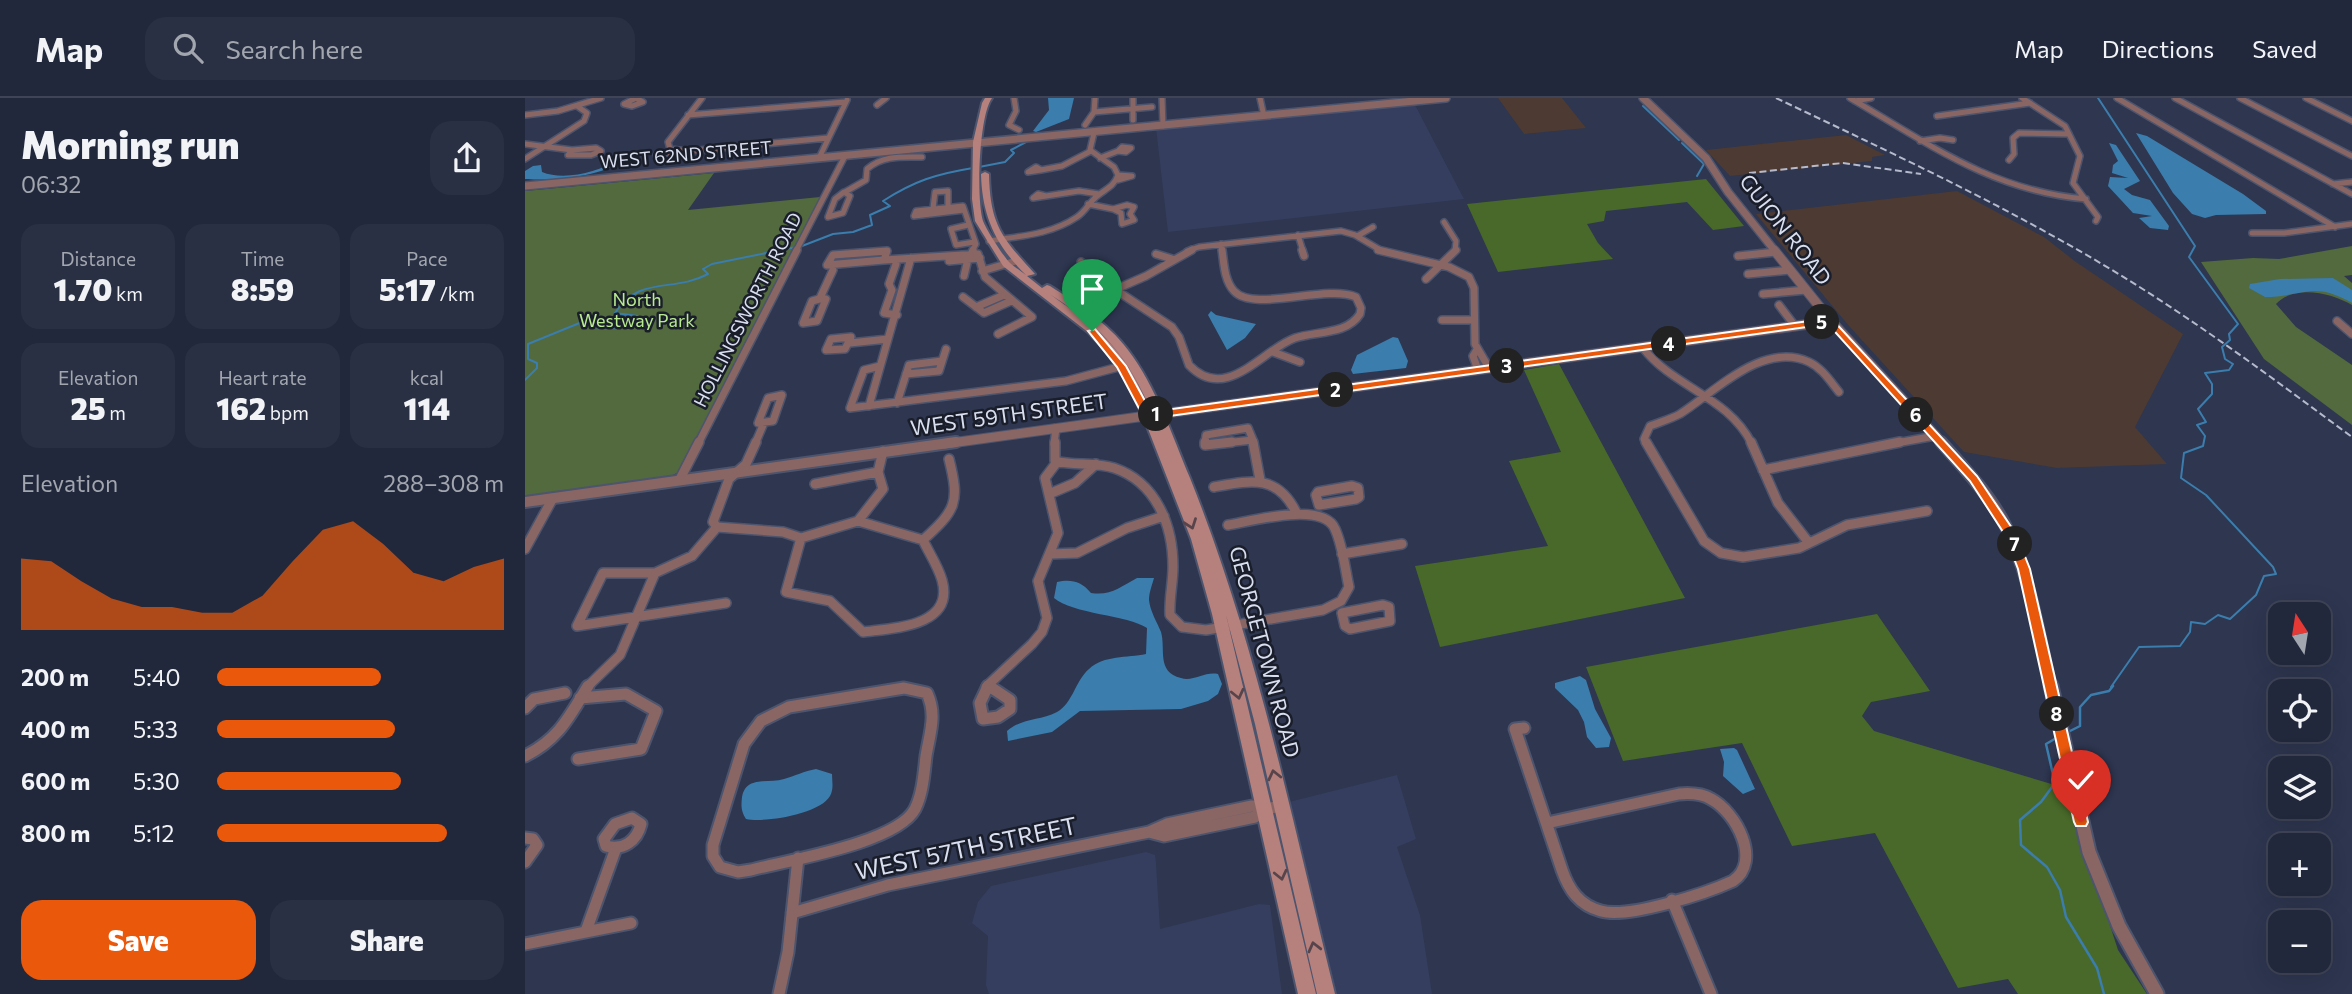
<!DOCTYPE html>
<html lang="en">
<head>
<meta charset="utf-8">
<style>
  :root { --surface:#22283c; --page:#2a3043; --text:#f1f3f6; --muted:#a2a6af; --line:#3f4456; --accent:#ea580c }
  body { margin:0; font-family:Commissioner,sans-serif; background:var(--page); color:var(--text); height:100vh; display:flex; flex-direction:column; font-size:26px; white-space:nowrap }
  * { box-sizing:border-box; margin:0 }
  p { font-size:23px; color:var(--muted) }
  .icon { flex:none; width:38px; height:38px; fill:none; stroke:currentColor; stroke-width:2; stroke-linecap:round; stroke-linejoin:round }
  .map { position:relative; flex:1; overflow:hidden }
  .panel { display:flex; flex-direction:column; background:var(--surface); width:525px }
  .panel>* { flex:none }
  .needle { width:46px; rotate:348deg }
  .fabs { position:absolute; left:1743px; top:504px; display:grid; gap:14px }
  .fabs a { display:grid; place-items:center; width:63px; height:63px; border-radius:14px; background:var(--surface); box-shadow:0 7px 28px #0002,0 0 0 2px var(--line); font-size:35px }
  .pin { position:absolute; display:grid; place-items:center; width:60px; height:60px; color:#fff; margin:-72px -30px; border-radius:50% 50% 50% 0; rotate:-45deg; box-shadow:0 0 7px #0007 }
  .pin .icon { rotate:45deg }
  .km { position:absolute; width:35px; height:35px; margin:-18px; border-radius:50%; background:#222; color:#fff; font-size:19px; line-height:35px; text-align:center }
  .round { display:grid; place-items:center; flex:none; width:74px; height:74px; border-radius:21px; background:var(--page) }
  .head { display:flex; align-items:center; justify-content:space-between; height:119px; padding:0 21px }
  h1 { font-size:38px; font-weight:800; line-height:52px }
  .stats { display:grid; grid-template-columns:repeat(3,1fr); gap:10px; height:119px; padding:7px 21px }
  .stats div { display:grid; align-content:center; border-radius:18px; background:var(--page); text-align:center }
  .stats b { font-size:30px; font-weight:800 }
  .stats small { font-size:19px; font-weight:400 }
  .stats p { font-size:19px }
  .chart { height:196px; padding:14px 21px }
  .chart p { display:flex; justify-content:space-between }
  .chart svg { width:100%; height:126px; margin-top:7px; fill:var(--accent); opacity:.7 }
  .primary-button { display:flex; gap:14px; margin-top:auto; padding:14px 21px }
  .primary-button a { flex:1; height:80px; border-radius:21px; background:var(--accent); color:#fff; font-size:28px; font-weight:800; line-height:80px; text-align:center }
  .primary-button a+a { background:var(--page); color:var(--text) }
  ul { padding:0 21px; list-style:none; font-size:23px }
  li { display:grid; grid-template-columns:112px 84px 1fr; align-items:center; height:52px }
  li i { height:18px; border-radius:9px; background:var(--accent) }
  header { display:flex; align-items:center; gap:42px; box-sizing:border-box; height:98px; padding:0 35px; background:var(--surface); border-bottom:2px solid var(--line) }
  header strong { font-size:33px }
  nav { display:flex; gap:38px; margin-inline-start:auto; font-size:24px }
  .search { width:490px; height:63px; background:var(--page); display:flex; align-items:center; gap:18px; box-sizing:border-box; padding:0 24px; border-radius:21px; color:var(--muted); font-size:26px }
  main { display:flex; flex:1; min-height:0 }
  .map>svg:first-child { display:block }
  .built { fill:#353e5e }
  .industrial { fill:#4d3a32 }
  .green { fill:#526a3e }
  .forest { fill:#486929 }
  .water { fill:#3b7dad }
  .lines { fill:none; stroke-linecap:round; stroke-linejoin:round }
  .stream-far1 { stroke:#3b7dad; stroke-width:2 }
  .stream { stroke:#3b7dad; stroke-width:2.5 }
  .minor-far3-casing { stroke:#4d546d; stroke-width:8 }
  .minor-far2-casing { stroke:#4d546d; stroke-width:10 }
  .minor-far1-casing { stroke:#4d546d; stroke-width:12 }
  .minor-casing { stroke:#4d546d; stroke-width:15 }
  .tertiary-far3-casing { stroke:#4d546d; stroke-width:10 }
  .tertiary-far2-casing { stroke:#4d546d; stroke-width:11 }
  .tertiary-far1-casing { stroke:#4d546d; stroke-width:14 }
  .tertiary-casing { stroke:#4d546d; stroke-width:17 }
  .secondary-casing { stroke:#4d546d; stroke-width:4 }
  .minor-far3 { stroke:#896664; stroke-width:5 }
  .minor-far2 { stroke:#896664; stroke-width:7 }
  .minor-far1 { stroke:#896664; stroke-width:9 }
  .minor { stroke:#896664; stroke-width:11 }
  .tertiary-far3 { stroke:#896664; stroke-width:7 }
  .tertiary-far2 { stroke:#896664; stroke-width:9 }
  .tertiary-far1 { stroke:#896664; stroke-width:10 }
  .tertiary { stroke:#896664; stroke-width:13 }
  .secondary { fill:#b6807c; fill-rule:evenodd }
  .rail { stroke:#b5bacd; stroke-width:2; stroke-dasharray:7 3.5; stroke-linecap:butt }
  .oneway { stroke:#58454b }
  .route { fill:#ea580c; stroke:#fff; stroke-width:2 }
  .labels { text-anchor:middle; stroke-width:5; stroke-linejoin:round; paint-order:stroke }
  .far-street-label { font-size:18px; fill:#dadff0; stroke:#1a1e2a }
  .far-park-label { font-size:18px; fill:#b8ea8f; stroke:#1a1e2a }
  .street-label { font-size:21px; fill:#dadff0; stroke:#1a1e2a }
  .near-street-label { font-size:24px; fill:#dadff0; stroke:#1a1e2a }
</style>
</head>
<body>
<header>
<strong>Map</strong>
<div class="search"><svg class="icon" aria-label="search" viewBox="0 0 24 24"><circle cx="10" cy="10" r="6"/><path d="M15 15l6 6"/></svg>Search here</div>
<nav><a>Map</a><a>Directions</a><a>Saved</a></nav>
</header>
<main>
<section class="panel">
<div class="head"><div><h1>Morning run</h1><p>06:32</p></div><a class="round"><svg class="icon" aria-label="share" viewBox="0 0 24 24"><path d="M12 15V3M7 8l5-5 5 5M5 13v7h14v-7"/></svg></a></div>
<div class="stats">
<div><p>Distance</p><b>1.70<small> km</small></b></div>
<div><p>Time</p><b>8:59</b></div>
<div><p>Pace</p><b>5:17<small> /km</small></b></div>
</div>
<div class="stats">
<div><p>Elevation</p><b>25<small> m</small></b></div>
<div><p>Heart rate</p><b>162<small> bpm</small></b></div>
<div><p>kcal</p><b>114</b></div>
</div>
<div class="chart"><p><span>Elevation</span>288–308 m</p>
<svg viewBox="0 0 160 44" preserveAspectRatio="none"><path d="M0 44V19L10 20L20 27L30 33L40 36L50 36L60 38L70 38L80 32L90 20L100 9L110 6L120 14L130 24L140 27L150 22L160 19V44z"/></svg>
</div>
<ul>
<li><b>200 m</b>5:40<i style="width:57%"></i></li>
<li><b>400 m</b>5:33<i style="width:62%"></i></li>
<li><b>600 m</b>5:30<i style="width:64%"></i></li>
<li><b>800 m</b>5:12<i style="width:80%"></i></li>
</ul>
<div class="primary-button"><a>Save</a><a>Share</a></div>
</section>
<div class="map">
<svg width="1827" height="896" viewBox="0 0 1827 896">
  <rect width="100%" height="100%" fill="#2e3650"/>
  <!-- built -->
  <path class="built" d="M889,5L939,101L643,134L631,30Z
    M872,677L891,741L872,749L895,817L907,896H807L760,705Z
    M621,754L630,757L631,765L635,831L734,806L745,807L757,896H464L461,887L463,838L447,825L453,804L466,788Z"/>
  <!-- industrial -->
  <path class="industrial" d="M973,0H1037L1061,30L999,36Z
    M1321,37L1360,57L1347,59V63L1205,78L1181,52Z
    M1432,93L1519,139L1551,164L1658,236L1610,329L1642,366L1532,370L1439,354L1324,228L1231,116Z"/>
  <!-- green -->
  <path class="green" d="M189,75L163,112L295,99L154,374L148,377L0,399V93Z
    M1827,148V177L1819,178L1827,185V207C1807,195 1769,186 1751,206L1771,229L1827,267V327L1739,261L1676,164L1728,160L1754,161Z"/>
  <!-- forest -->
  <path class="forest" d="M1181,81L1219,128L1188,132L1162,104L1081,113L1079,123L1062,126L1073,145L1088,161L973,174L942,106Z
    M1034,266L1160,500L915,549L890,468L1023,448L984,363L1036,354L999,272Z
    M1352,516L1405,593L1346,604L1337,618L1349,633L1540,690L1593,852L1622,896H1493L1483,881L1433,890L1350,735L1267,748L1217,645L1098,663L1061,569Z"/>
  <!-- water -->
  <path class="water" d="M523,0H549L544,21L511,34L508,33L524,12Z
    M1611,35L1622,38L1718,96L1741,113V116L1691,117L1680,120L1667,116L1648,95Z
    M1584,45L1591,47L1615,83L1599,91L1607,97L1625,102L1644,128L1643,132L1625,130L1614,120L1627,118L1608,115L1583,88L1585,79L1603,80L1587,75L1588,67L1593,63Z
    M92,62H96C80,79 23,83 0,81V73L8,68L16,67L17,74C39,83 74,74 92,62Z
    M1808,180L1827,192V205C1787,182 1778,199 1740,199L1724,190L1725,186L1755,181Z
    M686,213L691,217L731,226L720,240L702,252L683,217Z
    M868,239L873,240L883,263L881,270L828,276L826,272L832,257Z
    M612,480H629C627,487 624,495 624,502C625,513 632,524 636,534C641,551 631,574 656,580C668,584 680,573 693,576L697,586L693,596L683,603L656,611L555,613L527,634L483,643L482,633C497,620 514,623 532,614C548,605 550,583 564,571C579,557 602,560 621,556L622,530C603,517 547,516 529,500L532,484C546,481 556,483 566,495C586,498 595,489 612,480Z
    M1055,578L1061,582L1070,611L1086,640L1084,649L1071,650L1062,639L1059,624L1053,612L1030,590V585Z
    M1209,650L1212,652L1230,691L1218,696L1198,678L1199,664L1195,651Z
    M291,671L307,676C307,683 309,691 305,698C295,716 240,725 221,721C216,713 216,708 217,699C221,677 243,686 259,681C270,678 279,673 291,671Z"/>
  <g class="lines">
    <!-- stream-far1 -->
    <path class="stream-far1" d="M1573,0L1670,148L1664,159L1713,226L1704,236L1705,242L1697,249L1700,261L1708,266L1704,272L1680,275L1687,286V296L1673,311L1681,324L1672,327L1680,338L1678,348L1659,355L1656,380L1681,397L1748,469L1751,476L1739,478L1731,497L1705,521L1693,517L1680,526L1666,524L1665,534L1655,548L1614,549L1586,589
      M1118,8L1154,42
      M1157,45L1179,66L1172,78
      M454,69L480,64L489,55L486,52L501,44
      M277,148L308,136L328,134L347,127L345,117L365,108L358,103C389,83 411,76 448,70
      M0,282L12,270V265L3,261V246L57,224L74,230H88L113,223V218L90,215C114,177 148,195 183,176L178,171L187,166L271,149"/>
    <!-- stream -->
    <path class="stream" d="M1541,635L1555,628V609L1566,597L1584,593L1588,588
      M1533,639L1521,646L1530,685L1516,704L1495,722L1496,747L1522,769L1535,792L1541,819L1572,870L1579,896"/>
    <!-- minor-far3 casing -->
    <g class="minor-far3-casing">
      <path id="minor-far3" d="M111,0L118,4L107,8L99,6Z
        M177,0L143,44L145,51L163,53L303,40
        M489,0L491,13L484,27L494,32
        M608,0V22
        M637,0L638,28
        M735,0L739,18
        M1325,0C1404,46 1467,93 1561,101
        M1497,0L1540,28L1555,58L1548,85L1573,119L1571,123
        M1592,0L1810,129
        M1650,0L1827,96
        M1715,0L1827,58
        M1781,0L1827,23
        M1330,3L1346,0
        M352,7L361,0
        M569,14L627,9
        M0,17L33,13L76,0
        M163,17L320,4
        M1412,18L1505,5
        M560,27L569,14L570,0
        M1395,43L1415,40L1428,42
        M0,46L47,52
        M597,49L606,50L601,54L593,53Z
        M71,50L76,53L66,57H43L47,52Z
        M131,57L152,53
        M294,60L322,2
        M575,60L593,53
        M0,61L59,23L62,15L52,8
        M1484,62L1489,56L1488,40L1494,35L1544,36
        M511,69L516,72L503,74Z
        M516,72L537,68L566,53
        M593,77L607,78L593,82
        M1808,86L1827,84
        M319,94L325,98L318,115L303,119L310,101Z
        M320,94L341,82L342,71C358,57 377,59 397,59
        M521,98L513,96L508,100L554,93L574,96
        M563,106L588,111
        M602,107L609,109L605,116L609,122L597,126L596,115L588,111Z
        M408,110L410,94L423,93V108
        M439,112L389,118L391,113L438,108L451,146L447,153
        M919,124L931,143L930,153
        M443,127L426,131L431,147L449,144
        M1727,135H1759L1827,126
        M773,137L778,153
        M834,137L848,129
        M464,143C495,138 525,137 552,119C560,114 564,105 571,99C580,91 589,89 593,77L589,69L565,52L569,35
        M696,146L697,153
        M271,153L320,58
        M357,153H362
        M662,153L674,149L816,133L830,137L857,153"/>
    </g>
    <!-- minor-far2 casing -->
    <g class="minor-far2-casing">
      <path id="minor-far2" d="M777,152L779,158
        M853,152L924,169L944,179L949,190L950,246L964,270
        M362,153L359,162L302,167L308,157Z
        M447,154L448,152
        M631,156L647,161
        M1213,158L1251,154
        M359,162L453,156L460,179L507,219L473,236
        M424,163L455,160
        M556,164L577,183L647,229L654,239L664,267C701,306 738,251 770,240C791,233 822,237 835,216L836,210L831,199C800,186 729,215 709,193C699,182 699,165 697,152
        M371,166L364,186L367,192L359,215L372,217
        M457,173L491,163
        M1223,176L1265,172
        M439,178L443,161
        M901,181L931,152
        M589,192L621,178L667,152
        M1238,196L1281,192
        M438,199L459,215L486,203
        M295,200L308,172
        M298,200L301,201L292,223L278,225L287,203Z
        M1254,207L1270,228
        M451,209L479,197
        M541,210L587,190
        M917,222H949
        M1812,223L1827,236
        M326,239L320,251L301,252L306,241Z
        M325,245L363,241
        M1118,250C1149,290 1203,298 1227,346
        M951,253L948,258L953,272
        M748,254L775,264
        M355,268L339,272L325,310L541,283L601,267
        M381,276L414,273L421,251
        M257,297L248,323L233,325L243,300Z
        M372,305L384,267L417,263
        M344,308L386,160
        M728,342L729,346
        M173,346L272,152
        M230,346L239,325
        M529,346L531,330
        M680,346L681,337L723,330L728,342L690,346
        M1122,346L1119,341L1125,328C1135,324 1146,321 1155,316C1190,294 1237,243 1284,264C1297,270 1305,283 1314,294
        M1366,346L1410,338"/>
    </g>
    <!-- minor-far1 casing -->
    <g class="minor-far1-casing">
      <path id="minor-far1" d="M530,344V363C549,368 570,364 589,370C631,384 648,427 648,469C648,485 644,501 645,517L657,529L681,532L798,512L816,503L824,489C820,471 818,448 810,431C798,403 727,423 703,427
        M680,344V347L707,344
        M728,344L735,382
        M1121,344L1179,443L1196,455L1218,459L1274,450L1322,427L1402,413
        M1226,344L1253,405L1284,445
        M1238,372L1375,344
        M155,381L174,344
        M290,386L353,374
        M827,388L833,390L834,399L831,401L794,407L791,397L793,394Z
        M689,389C727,382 753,376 772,416
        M524,396L550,385L571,366
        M333,423L358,391L353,374L358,353
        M192,429L258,434L276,440L333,423
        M192,429L188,424L204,381L221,366L231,344
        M276,440L261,494L305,503L338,534C368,530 430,529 417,482C413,468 404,455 398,442L333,423
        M398,442C431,412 435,405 424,361
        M0,451L28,400
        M525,456L552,455L602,430L639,418
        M817,456L877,446
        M130,475H78L52,528L201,505
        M858,507L864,509L865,523L825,531L820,528L817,515Z
        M463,587L466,589
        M463,587L507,546L517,534L522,520L513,483L533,435L520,380L532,364
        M62,589L95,557L130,475L167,458L192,429
        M461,589L463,587"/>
    </g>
    <!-- minor casing -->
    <g class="minor-casing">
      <path id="minor" d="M463,588L455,605L458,621L473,619L485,611V602L464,588
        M379,590L402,595C412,617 405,634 401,658C399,675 398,695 390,711C372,745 264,762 226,772L213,774L195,769L188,758V747L219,646L236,623L264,609Z
        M0,610L9,601L40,595
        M999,630L990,631L1037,772C1044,792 1054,807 1076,813C1103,821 1182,795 1208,783C1237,763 1211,714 1186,701C1176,695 1165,695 1154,696L1022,725
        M0,658C34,641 44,619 63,588
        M53,661L116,651L131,613L101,596L55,600
        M107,720L116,726C112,743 98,753 81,748L79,741L90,726Z
        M624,734L639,738L730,719L740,711
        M0,740L8,741L12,747L0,764
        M1147,802L1186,896
        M267,815L363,787L624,734L642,726L727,708L741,711L756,708
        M61,833L91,750
        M0,846L106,825
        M254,896L263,854L273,760"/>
    </g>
    <!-- tertiary-far3 casing -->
    <g class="tertiary-far3-casing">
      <path id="tertiary-far3" d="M1118,0L1181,60L1203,94L1250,153
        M0,88L921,0"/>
    </g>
    <!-- tertiary-far2 casing -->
    <g class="tertiary-far2-casing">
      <path id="tertiary-far2" d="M1249,152L1306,223L1418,346
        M419,346L1306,223"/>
    </g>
    <!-- tertiary-far1 casing -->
    <g class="tertiary-far1-casing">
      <path id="tertiary-far1" d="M1416,344C1438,369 1463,395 1479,425C1505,475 1513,534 1526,589
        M0,404L431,344"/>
    </g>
    <!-- tertiary casing -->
    <g class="tertiary-casing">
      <path id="tertiary" d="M1526,588L1564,754L1594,828L1632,896"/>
    </g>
    <!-- secondary casing -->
    <g class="secondary-casing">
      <path id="secondary" d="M460,0H467C454,17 451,101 458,123C462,133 477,156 484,164C489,169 496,173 501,177C471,148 457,118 456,76L460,74L464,76C465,127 477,140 510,176L502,178L517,190L522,187L525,188C553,206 583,225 603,252C631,289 647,337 665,380C732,547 767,722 810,896H792L730,626L701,517L791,896H773L687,516L666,441L618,318L603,286L582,254L564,235L478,168L450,123L447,101L448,44L457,5ZM526,197C579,231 603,258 628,317C617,294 606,269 589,250C572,229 548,213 526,197Z"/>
    </g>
    <!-- minor-far3 -->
    <use href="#minor-far3" class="minor-far3"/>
    <!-- minor-far2 -->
    <use href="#minor-far2" class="minor-far2"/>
    <!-- minor-far1 -->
    <use href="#minor-far1" class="minor-far1"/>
    <!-- minor -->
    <use href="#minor" class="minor"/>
    <!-- tertiary-far3 -->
    <use href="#tertiary-far3" class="tertiary-far3"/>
    <!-- tertiary-far2 -->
    <use href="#tertiary-far2" class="tertiary-far2"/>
    <!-- tertiary-far1 -->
    <use href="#tertiary-far1" class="tertiary-far1"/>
    <!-- tertiary -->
    <use href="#tertiary" class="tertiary"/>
    <!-- secondary -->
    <use href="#secondary" class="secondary"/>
    <!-- rail -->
    <path class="rail" d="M1251,0C1371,57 1492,113 1605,183C1682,231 1754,285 1827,339
      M1224,75L1318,65L1396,76"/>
  </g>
  <!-- one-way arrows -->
  <defs><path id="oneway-chevron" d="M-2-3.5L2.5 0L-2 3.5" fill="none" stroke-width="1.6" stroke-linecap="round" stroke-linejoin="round" transform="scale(1.75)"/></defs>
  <g class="oneway">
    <use href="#oneway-chevron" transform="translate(666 426) rotate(70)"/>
    <use href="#oneway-chevron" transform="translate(713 596) rotate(77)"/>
    <use href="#oneway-chevron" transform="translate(749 677) rotate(-103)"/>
    <use href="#oneway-chevron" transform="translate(756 777) rotate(77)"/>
    <use href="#oneway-chevron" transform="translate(789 849) rotate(-104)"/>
  </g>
  <!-- route -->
  <path class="route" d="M1306,220L1452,378L1491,436L1505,471L1563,724L1561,728H1551L1549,724L1493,471L1480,437L1445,383L1303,226L623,321L618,318L592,269L563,233L570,231L601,268L626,314Z"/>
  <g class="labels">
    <!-- far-street labels -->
    <g class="far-street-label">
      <text transform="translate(161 57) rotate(-5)" y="6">WEST 62ND STREET</text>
      <text transform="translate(223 212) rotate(-63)" y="6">HOLLINGSWORTH ROAD</text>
    </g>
    <!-- far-park labels -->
    <g class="far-park-label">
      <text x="112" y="208">North<tspan x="112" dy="21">Westway Park</tspan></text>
    </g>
    <!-- street labels -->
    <g class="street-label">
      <text transform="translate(1260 132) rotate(52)" y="7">GUION ROAD</text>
      <text transform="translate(484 317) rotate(-8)" y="7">WEST 59TH STREET</text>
      <text transform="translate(739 554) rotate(75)" y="7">GEORGETOWN ROAD</text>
    </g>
    <!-- near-street labels -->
    <g class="near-street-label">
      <text transform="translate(441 751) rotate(-12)" y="8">WEST 57TH STREET</text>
    </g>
  </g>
</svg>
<div class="fabs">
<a><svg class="needle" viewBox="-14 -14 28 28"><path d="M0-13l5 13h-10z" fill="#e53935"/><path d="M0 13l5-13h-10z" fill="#a2a6af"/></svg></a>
<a><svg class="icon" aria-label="locate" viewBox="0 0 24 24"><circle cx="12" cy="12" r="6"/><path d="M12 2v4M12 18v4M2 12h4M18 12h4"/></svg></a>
<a><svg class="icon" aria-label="layers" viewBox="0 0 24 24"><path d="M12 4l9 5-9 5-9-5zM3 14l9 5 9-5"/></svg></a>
<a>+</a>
<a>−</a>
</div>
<div class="pin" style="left:567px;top:233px;background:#1e9e55"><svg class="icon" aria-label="arrive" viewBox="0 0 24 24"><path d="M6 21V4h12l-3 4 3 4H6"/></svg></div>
<div class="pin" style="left:1556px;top:724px;background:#d93025"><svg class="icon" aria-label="check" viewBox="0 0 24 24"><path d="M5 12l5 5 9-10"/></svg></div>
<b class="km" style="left:631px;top:316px">1</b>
<b class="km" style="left:811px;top:292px">2</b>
<b class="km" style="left:982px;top:268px">3</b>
<b class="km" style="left:1144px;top:246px">4</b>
<b class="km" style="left:1297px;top:224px">5</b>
<b class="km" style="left:1391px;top:317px">6</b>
<b class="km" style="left:1490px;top:446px">7</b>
<b class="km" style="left:1532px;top:616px">8</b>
</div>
</main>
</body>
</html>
